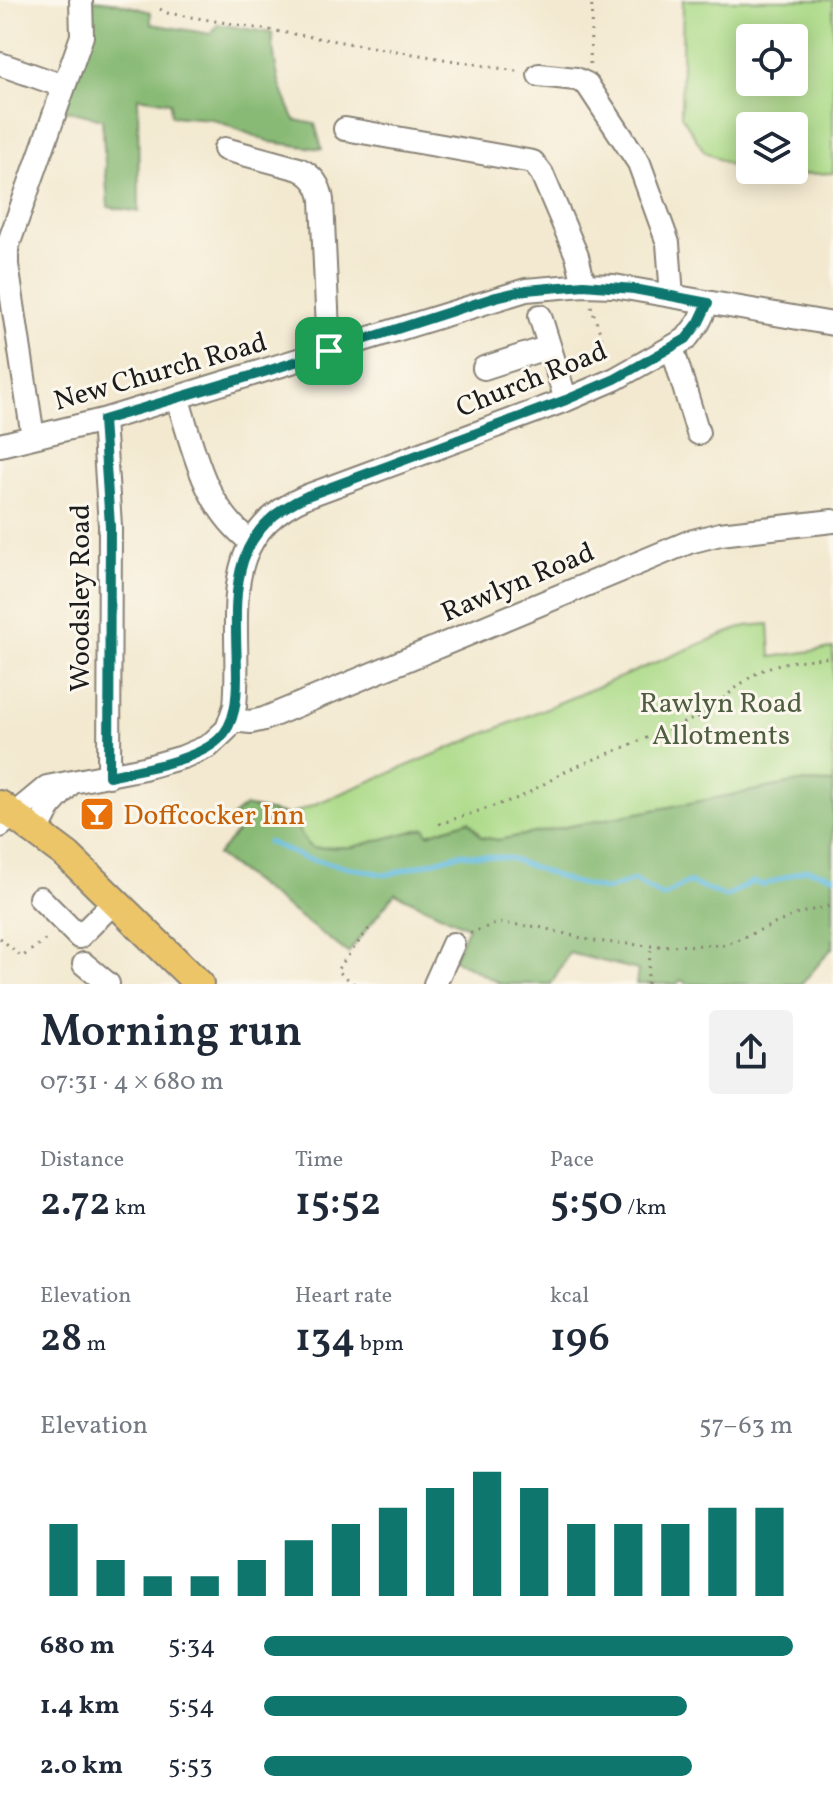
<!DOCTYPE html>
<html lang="en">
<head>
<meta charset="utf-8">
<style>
  :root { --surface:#fff; --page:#f2f2f3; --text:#1f2937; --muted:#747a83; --accent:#0f766e }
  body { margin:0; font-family:Vollkorn,serif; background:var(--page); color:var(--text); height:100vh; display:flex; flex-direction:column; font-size:30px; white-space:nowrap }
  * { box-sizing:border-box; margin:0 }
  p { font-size:26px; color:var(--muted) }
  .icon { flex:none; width:44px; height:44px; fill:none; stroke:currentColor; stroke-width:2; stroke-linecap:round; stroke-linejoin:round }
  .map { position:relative; height:984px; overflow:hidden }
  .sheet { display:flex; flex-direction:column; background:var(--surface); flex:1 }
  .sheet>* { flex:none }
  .buttons { position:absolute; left:736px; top:24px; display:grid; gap:16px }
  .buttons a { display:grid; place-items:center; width:72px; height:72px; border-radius:8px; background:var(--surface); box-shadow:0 4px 20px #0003; font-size:40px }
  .pin { position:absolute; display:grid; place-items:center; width:68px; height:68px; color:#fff; margin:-34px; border-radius:16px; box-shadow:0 4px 12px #0006 }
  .round { display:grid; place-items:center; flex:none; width:84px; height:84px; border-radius:8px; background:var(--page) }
  .headline { display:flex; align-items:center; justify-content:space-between; height:136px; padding:0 40px }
  h1 { font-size:44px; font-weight:600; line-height:60px }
  .metrics { display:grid; grid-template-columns:repeat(3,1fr); gap:12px; height:136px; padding:8px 40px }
  .metrics div { display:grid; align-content:center }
  .metrics b { font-size:40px; font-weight:600 }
  .metrics small { font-size:22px; font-weight:400 }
  .metrics p { font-size:22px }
  .chart { height:224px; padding:16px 40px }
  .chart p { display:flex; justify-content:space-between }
  .chart svg { width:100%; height:144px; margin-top:8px; stroke:var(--accent); stroke-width:6 }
  ul { padding:0 40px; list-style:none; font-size:26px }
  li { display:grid; grid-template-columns:128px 96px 1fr; align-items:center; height:60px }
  li i { height:20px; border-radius:10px; background:var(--accent) }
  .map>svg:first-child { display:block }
  .green { fill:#abda87; stroke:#647b52; stroke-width:2; fill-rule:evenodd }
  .forest { fill:#88ba74; stroke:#526b48; stroke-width:2 }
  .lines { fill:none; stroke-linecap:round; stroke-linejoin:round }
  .stream { stroke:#64bbe1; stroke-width:5 }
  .minor-casing { stroke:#888276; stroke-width:26 }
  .major-casing { stroke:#888276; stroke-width:32 }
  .path { stroke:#888276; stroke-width:3; stroke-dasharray:2 6; stroke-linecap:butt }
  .minor { stroke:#fff; stroke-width:22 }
  .major { stroke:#edc569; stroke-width:28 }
  .route-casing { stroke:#fff; stroke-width:16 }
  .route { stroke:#0f766e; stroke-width:10 }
  .labels { text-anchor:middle; stroke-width:6; stroke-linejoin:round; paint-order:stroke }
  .street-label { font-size:28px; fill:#1c1c1c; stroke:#fbf7ec }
  .park-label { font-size:28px; fill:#4e5e41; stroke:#fbf7ec }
  .food-label { font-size:28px; fill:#c56008; stroke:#fbf7ec; text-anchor:start }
</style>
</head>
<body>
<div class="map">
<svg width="833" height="984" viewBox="0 0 833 984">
  <rect width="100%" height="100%" fill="#fbf7ec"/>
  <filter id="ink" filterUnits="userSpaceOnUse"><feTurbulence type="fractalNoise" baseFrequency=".0125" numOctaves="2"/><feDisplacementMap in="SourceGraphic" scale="16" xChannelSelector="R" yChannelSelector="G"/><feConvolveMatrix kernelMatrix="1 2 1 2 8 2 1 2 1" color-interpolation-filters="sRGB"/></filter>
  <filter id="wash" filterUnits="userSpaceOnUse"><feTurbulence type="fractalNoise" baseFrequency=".006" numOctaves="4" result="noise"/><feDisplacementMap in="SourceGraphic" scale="32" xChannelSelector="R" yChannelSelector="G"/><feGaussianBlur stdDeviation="1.8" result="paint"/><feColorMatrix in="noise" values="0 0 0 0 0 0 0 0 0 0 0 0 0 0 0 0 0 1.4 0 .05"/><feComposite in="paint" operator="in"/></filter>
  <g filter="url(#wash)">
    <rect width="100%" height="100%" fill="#f3e9d0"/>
    <!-- green -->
    <path class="green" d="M683,0H833V173L778,175L753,170H794V126H750V169L731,166L704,151L681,115ZM750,38H794V82H750Z
      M769,624L771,657L833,648V783L799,782L498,840L481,837L469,821L428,834L425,829L353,847L313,848L308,845L289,815L717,637L746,626Z"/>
    <!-- forest -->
    <path class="forest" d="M91,0L118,3L151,12V24L211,34L218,24L272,33C275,73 278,84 295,120L315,124L322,149L270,142L212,119L171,116L170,102L138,97L139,212L108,207L102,119L65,110Z
      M799,782L833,783V947L802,984H688L681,980L677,984H636L638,970L569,953L551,984H501L453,959L468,927L395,893L348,953L217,855L242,826L232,817L245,806L289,815L308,845L313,848L353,847L425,828L428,834L469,821L481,837L498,840Z"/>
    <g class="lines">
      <!-- stream -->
      <path class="stream" d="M268,842L304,858L386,875L460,854L509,858L572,882L606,890L634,880L663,897L688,882L726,897L752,882L764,885L807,869L833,876"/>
    </g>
  </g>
  <g filter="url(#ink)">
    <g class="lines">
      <!-- minor casing -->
      <g class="minor-casing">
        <path id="minor" d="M0,64L63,86
          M539,75L576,79L587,84L639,163L668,243L672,296
          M345,129L533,162L542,174L577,256L584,285
          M225,149L299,169C312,175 320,185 322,200L329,351
          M540,316L566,400
          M672,347L698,433
          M484,368L549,347
          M177,397C195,452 203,505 251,542
          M103,420L110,526L109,776
          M33,437L7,265V248L82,36L81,0
          M0,445L103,420L526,290L584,285L614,286L833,324
          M231,720L251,722L264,719L689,542L720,534L833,521
          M0,826L47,787L144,768L183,757L209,746L227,729L235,706C243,623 211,537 307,496L566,400L615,379L686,339L699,322L708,303
          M38,830L51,805L70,784
          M40,898L79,937L116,900
          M84,964L108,984
          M435,984L453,944"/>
      </g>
      <!-- major casing -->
      <g class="major-casing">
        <path id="major" d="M0,805L68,856L199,984"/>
      </g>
      <!-- path -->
      <path class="path" d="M160,9L167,13L522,72
        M590,64L592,0
        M591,306L609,359
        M439,824L521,797L568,770L698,717C720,704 737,684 759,672C780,660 809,660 833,657
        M470,933L498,923L539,927L593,941L651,946L725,945L800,913L833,905
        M0,938L22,957L50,936
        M354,984L337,970L371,926
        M647,984L651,946"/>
      <!-- minor -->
      <use href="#minor" class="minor"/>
      <!-- major -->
      <use href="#major" class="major"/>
    </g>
  </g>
  <g class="lines" filter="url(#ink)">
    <!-- route casing -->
    <g class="route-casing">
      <path id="route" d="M584,285L634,289L708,303L699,322L686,339L615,379L566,400L307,496C224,532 236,599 237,675C237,697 236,723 219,739C196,761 140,769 109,776L110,526L103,420L264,372L496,297L526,290Z"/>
    </g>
    <!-- route -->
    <use href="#route" class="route"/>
  </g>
  <!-- icons -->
  <defs>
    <g id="bar-square" transform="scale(1.8)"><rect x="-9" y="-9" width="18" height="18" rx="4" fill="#e8710a" stroke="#fbf7ec"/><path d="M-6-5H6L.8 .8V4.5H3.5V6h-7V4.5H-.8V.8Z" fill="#fff"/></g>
  </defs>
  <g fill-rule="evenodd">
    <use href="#bar-square" x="97" y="814"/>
  </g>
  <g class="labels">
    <!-- street labels -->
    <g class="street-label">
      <text transform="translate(160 370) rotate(-16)" y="10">New Church Road</text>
      <text transform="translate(531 378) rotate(-22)" y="10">Church Road</text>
      <text transform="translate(517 581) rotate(-23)" y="10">Rawlyn Road</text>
      <text transform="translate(79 598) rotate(-90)" y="10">Woodsley Road</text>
    </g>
    <!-- park labels -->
    <g class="park-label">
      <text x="721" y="712">Rawlyn Road<tspan x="721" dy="32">Allotments</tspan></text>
    </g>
    <!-- food labels -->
    <g class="food-label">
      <text x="123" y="824">Doffcocker Inn</text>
    </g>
  </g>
</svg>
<div class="buttons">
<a><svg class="icon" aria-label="locate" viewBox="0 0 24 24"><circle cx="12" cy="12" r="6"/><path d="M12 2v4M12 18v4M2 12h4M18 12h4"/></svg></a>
<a><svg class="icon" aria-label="layers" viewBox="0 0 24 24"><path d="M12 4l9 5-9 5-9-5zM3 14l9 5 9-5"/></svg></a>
</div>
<div class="pin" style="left:329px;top:351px;background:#1e9e55"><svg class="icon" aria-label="arrive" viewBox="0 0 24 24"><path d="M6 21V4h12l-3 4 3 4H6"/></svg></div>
</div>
<section class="sheet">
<div class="headline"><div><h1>Morning run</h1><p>07:31 · 4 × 680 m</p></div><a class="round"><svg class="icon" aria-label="share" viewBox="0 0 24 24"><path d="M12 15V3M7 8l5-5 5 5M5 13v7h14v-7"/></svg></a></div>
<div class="metrics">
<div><p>Distance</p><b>2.72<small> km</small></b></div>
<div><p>Time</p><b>15:52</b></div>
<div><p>Pace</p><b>5:50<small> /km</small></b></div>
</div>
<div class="metrics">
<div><p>Elevation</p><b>28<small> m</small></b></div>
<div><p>Heart rate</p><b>134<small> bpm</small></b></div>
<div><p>kcal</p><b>196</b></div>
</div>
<div class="chart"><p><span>Elevation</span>57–63 m</p>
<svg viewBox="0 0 160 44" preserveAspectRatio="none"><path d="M5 44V22M15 44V33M25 44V38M35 44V38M45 44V33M55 44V27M65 44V22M75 44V17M85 44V11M95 44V6M105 44V11M115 44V22M125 44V22M135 44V22M145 44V17M155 44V17"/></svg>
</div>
<ul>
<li><b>680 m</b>5:34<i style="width:100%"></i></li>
<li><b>1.4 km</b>5:54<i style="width:80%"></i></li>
<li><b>2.0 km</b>5:53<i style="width:81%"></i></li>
</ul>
</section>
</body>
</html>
